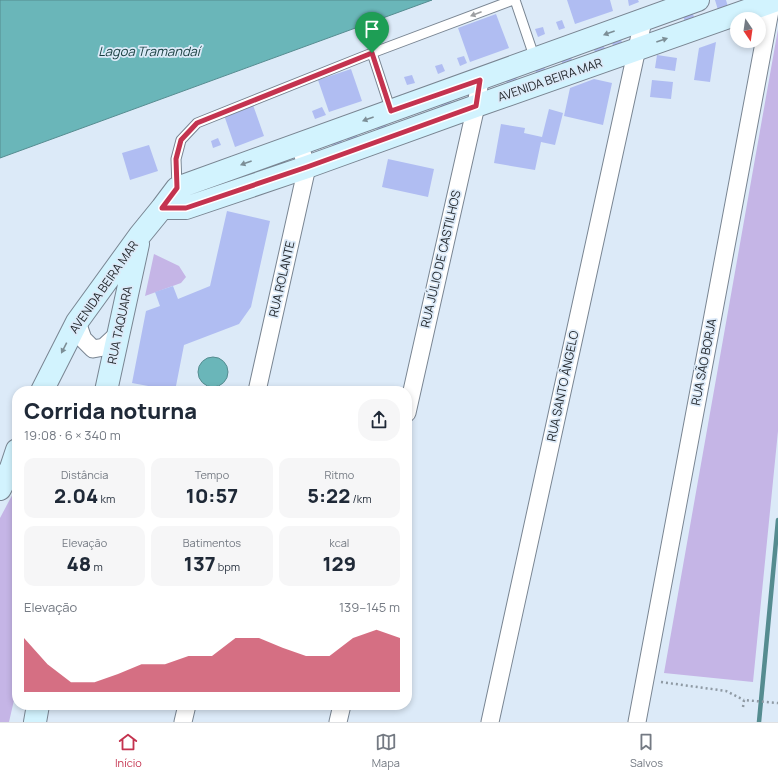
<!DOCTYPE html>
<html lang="pt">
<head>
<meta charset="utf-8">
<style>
  :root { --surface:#fff; --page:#f6f6f7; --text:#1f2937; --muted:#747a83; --line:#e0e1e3; --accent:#c4334f }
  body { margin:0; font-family:Manrope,sans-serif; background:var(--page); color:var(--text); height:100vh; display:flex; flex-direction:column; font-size:15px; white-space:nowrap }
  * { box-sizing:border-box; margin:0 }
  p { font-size:13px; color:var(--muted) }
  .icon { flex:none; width:22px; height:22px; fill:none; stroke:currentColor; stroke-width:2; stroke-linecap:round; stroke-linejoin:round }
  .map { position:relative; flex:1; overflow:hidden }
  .sheet { position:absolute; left:12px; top:386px; width:400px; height:324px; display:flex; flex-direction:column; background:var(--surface); border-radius:16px; box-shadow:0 2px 6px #0003 }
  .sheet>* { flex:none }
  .needle { width:26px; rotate:167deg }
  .fabs { position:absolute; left:730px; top:12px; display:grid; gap:8px }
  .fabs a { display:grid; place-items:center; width:36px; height:36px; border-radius:50%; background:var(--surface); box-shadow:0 2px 6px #0003; font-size:20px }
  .pin { position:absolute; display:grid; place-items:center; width:34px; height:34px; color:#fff; margin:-41px -17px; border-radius:50% 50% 50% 0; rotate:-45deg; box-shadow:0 0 4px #0007 }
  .pin .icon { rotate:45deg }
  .round { display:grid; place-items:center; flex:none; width:42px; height:42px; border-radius:16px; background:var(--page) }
  .head { display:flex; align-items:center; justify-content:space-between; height:68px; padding:0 12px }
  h1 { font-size:22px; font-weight:800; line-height:30px }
  .stats { display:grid; grid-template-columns:repeat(3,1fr); gap:6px; height:68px; padding:4px 12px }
  .stats div { display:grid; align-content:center; border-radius:10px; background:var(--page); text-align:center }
  .stats b { font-size:20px; font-weight:800 }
  .stats small { font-size:11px; font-weight:400 }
  .stats p { font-size:11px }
  .chart { height:112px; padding:8px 12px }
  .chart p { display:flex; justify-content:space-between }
  .chart svg { width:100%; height:72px; margin-top:4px; fill:var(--accent); opacity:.7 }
  .tab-bar { display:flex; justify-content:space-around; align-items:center; height:56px; border-top:1px solid var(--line); background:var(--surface); font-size:11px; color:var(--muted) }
  .tab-bar a { display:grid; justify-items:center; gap:2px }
  .tab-bar .current { color:var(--accent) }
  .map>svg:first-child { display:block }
  .green { fill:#c5b5e6 }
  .water { fill:#6ab6b9; stroke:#558c90 }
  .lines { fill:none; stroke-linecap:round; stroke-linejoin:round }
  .stream { stroke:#558c90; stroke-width:4.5 }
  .building { fill:#b0bdf2 }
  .service-casing { stroke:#798592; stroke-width:11 }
  .minor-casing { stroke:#798592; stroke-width:19 }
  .secondary-casing { stroke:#798592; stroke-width:24 }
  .path { stroke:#8f9aa4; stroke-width:2.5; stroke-dasharray:2 3; stroke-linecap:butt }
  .service { stroke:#fff; stroke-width:9 }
  .minor { stroke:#fff; stroke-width:17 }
  .secondary { stroke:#d2f3fe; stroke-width:22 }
  .oneway { fill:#9d9fa1 }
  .oneway2 { fill:#7c8e96 }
  .route-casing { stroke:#fff; stroke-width:8 }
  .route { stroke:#c4334f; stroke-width:5 }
  .labels { text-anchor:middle; stroke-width:3.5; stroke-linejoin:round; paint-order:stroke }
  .street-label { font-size:12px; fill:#252a2f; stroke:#dceaf8 }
  .water-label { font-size:13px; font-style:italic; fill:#173d3e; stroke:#dceaf8 }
</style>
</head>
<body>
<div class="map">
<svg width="778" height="722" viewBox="0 0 778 722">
  <rect width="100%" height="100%" fill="#dceaf8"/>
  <!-- green -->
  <path class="green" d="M778,29V431L753,682L664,673Z
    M154,254L179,266L186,277L181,283L145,296Z
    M17,486V687L9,722H0V518Z"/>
  <!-- water -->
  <path class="water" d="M0,0H432L0,158Z
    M198 372a15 15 0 1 1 30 0a15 15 0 1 1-30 0Z"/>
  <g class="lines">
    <!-- stream -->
    <path class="stream" d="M759,722L778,520"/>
  </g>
  <!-- building -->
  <path class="building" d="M567,0H610L613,11L575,24Z
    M628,0H638L639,2L629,6Z
    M715,0H726L728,7L718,10Z
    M691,10L695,19L685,22L682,13Z
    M496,14L509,48L470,62L458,28Z
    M562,20L565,28L559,30L556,22Z
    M543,27L545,34L538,37L535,29Z
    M620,36L623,46L614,49L611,39Z
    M716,42L710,82L694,80L699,48Z
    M603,43L606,53L596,56L593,46Z
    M570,54L573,63L564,67L560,57Z
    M657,55L677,58L675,71L655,68Z
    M464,56L467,63L460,66L457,58Z
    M543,63L546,73L537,76L534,66Z
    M442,64L445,71L438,74L435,66Z
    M351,69L362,101L329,112L318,80Z
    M515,74L518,83L508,87L505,77Z
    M412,75L415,83L407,85L404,77Z
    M594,79L612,83L603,125L564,116L570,88Z
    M652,80L673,82L671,99L650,97Z
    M448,97L452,106L442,110L439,100Z
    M253,105L264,136L235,147L224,115Z
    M322,107L326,115L315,119L312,111Z
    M549,109L563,113L555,145L541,142L535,170L494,163L501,124L525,128L524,133L542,137Z
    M384,120L388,129L378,133L375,123Z
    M355,130L358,140L348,143L345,134Z
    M340,136L343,145L334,148L330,139Z
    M218,138L221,145L213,148L211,141Z
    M149,145L158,171L130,180L122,153Z
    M388,159L434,169L428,197L382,187Z
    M227,211L270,221L251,307L239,324L184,345L175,391L132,383L146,311L160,306L155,292L173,286L178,299L210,286Z"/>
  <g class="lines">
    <!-- service casing -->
    <g class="service-casing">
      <path id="service" d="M515,0L535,59
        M372,53L391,111
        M177,187L176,159L181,140L197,123L372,53L513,0"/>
    </g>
    <!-- minor casing -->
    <g class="minor-casing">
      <path id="minor" d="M77,322L83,339L93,349L104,347L118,334
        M257,391L307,167L299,144
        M407,413L476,106L480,80
        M183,722L187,705
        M338,722L342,705
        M490,722L643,21
        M637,722L772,0"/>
    </g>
    <!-- secondary casing -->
    <g class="secondary-casing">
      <path id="secondary" d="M162,208H186L307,167L476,106L777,0
        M42,391L77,322L140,235L162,208L177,188L698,0
        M106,391L138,244
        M0,489L11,468L17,450
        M35,722L38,705"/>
    </g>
    <!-- path -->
    <path class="path" d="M661,682L726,691L744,700
      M743,707L744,700L778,703"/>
    <!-- service -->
    <use href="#service" class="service"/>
    <!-- minor -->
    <use href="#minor" class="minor"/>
    <!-- secondary -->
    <use href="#secondary" class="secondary"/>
  </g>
  <!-- one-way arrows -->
  <defs><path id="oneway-solid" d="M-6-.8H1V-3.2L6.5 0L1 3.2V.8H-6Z"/></defs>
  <use class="oneway" href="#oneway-solid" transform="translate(476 14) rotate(159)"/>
  <g class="oneway2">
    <use href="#oneway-solid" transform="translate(609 33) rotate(160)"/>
    <use href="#oneway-solid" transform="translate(662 40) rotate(-19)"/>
    <use href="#oneway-solid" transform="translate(368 119) rotate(160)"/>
    <use href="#oneway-solid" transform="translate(246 163) rotate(160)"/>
    <use href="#oneway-solid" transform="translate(64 348) rotate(117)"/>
  </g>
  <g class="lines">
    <!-- route casing -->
    <g class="route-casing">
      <path id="route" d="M372,53L391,111L480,80L476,106L307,167L186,208H162L177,188L176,159L181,140L197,123Z"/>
    </g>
    <!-- route -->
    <use href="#route" class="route"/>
  </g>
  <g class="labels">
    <!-- street labels -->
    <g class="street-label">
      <text transform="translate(550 80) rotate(-19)" y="4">AVENIDA BEIRA MAR</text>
      <text transform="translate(441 259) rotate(-77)" y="4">RUA JÚLIO DE CASTILHOS</text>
      <text transform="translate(282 279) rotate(-77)" y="4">RUA ROLANTE</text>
      <text transform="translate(104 287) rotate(-55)" y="4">AVENIDA BEIRA MAR</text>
      <text transform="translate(120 325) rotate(-78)" y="4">RUA TAQUARA</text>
      <text transform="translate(704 362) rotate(-79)" y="4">RUA SÃO BORJA</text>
      <text transform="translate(563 386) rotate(-78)" y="4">RUA SANTO ÂNGELO</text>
    </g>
    <!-- water labels -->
    <g class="water-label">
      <text x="149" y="56">Lagoa Tramandaí</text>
    </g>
  </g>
</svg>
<div class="fabs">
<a><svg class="needle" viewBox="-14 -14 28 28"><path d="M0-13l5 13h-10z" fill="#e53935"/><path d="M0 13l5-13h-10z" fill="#747a83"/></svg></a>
</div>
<div class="pin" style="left:372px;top:53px;background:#1e9e55"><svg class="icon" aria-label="arrive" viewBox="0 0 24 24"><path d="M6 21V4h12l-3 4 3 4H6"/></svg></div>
<section class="sheet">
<div class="head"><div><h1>Corrida noturna</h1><p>19:08 · 6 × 340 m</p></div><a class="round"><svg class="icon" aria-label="share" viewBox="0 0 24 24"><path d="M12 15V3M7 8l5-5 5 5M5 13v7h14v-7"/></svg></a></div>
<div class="stats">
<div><p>Distância</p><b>2.04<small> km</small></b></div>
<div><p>Tempo</p><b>10:57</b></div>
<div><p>Ritmo</p><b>5:22<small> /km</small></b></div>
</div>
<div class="stats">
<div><p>Elevação</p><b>48<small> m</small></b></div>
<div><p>Batimentos</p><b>137<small> bpm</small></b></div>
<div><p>kcal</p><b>129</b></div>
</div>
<div class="chart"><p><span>Elevação</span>139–145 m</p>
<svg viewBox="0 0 160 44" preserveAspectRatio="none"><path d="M0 44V11L10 27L20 38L30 38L40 33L50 27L60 27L70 22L80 22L90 11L100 11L110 17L120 22L130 22L140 11L150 6L160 11V44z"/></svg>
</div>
</section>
</div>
<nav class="tab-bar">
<a class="current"><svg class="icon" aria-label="home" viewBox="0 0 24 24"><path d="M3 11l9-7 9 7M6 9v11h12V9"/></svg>Início</a>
<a><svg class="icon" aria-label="map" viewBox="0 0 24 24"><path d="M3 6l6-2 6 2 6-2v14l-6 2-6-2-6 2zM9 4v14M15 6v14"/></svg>Mapa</a>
<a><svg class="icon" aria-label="saved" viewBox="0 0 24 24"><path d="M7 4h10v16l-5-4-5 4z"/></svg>Salvos</a>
</nav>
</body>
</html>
